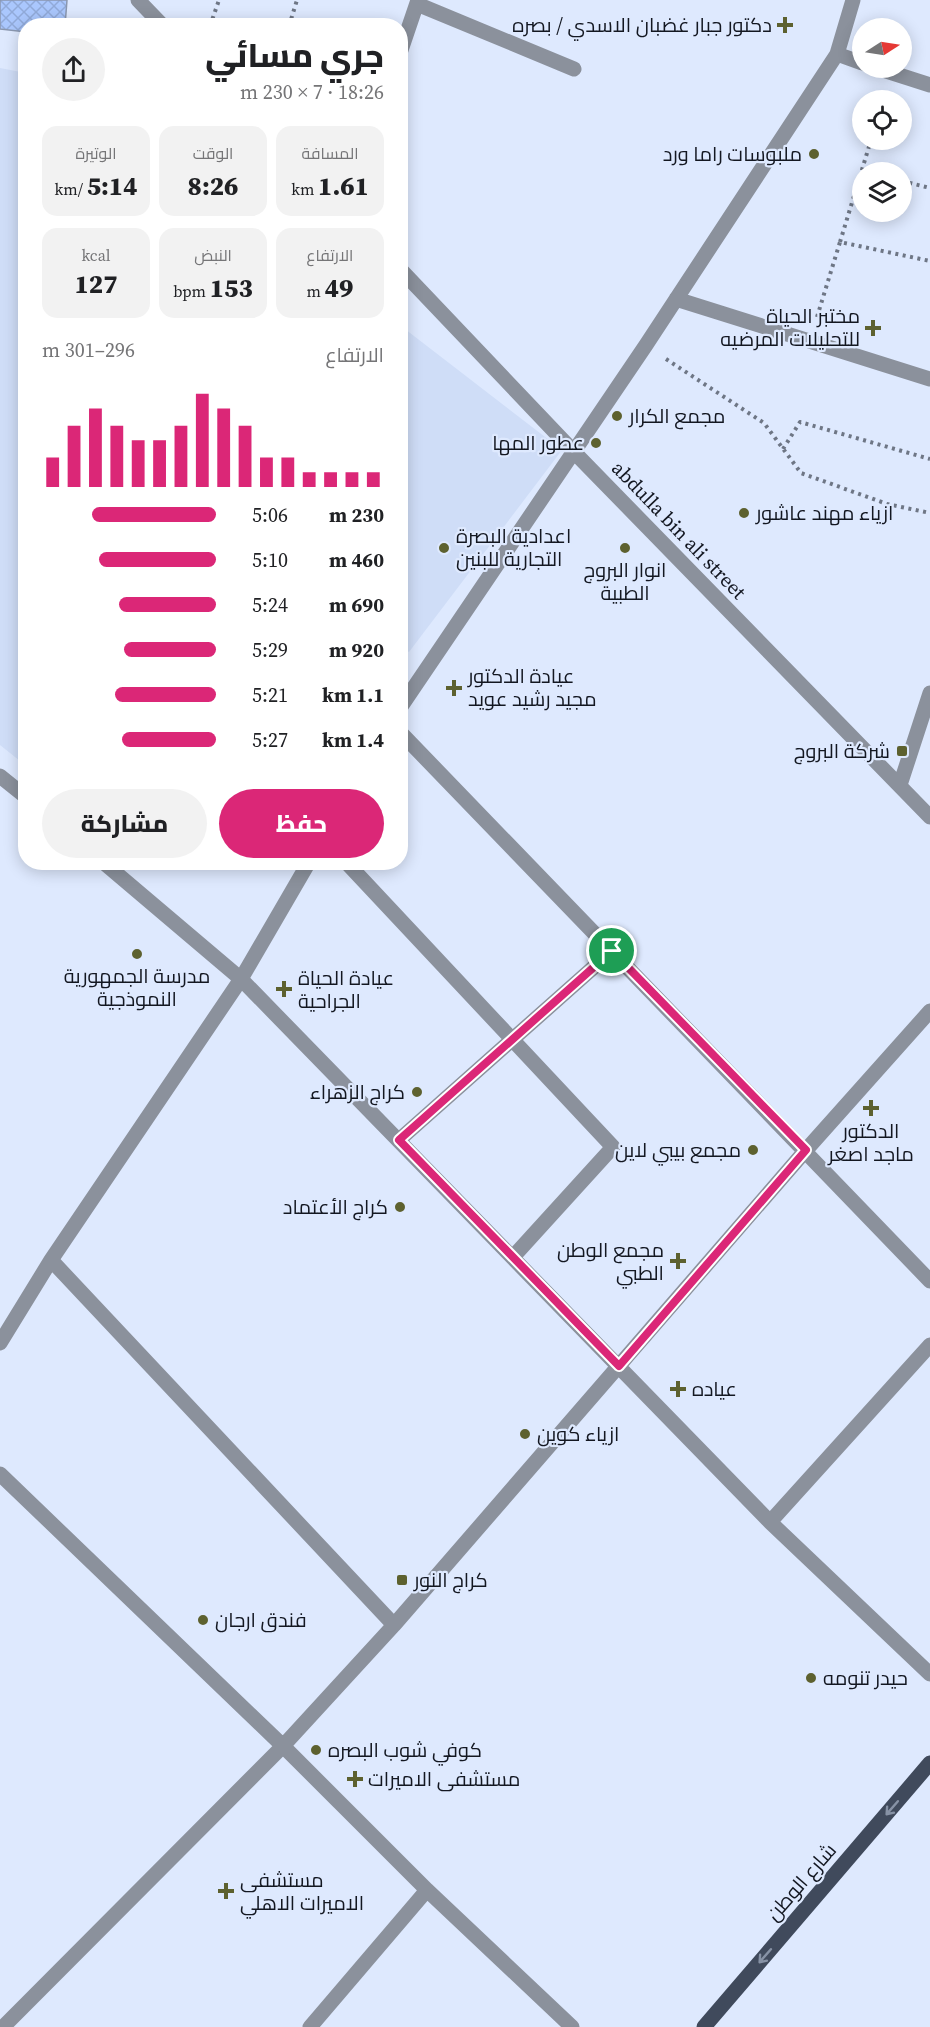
<!DOCTYPE html>
<html lang="ar">
<head>
<meta charset="utf-8">
<style>
  :root { --surface:#fff; --page:#f2f2f2; --text:#202124; --muted:#757577; --accent:#db2777 }
  body { margin:0; font-family:"Source Serif 4",Cairo,serif; background:var(--page); color:var(--text); direction:rtl; height:100vh; display:flex; flex-direction:column; font-size:22px; white-space:nowrap }
  * { box-sizing:border-box; margin:0 }
  p { font-size:20px; color:var(--muted) }
  .icon { flex:none; width:33px; height:33px; fill:none; stroke:currentColor; stroke-width:2; stroke-linecap:round; stroke-linejoin:round }
  .map { position:relative; flex:1; overflow:hidden; direction:ltr }
  .side { position:absolute; left:18px; top:18px; width:390px; height:852px; display:flex; flex-direction:column; background:var(--surface); border-radius:24px; box-shadow:0 3px 15px #0003; direction:rtl }
  .side>* { flex:none }
  .needle { width:39px; rotate:78deg }
  .buttons { position:absolute; left:852px; top:18px; display:grid; gap:12px }
  .buttons a { display:grid; place-items:center; width:60px; height:60px; border-radius:50%; background:var(--surface); box-shadow:0 3px 15px #0003; font-size:30px }
  .pin { position:absolute; display:grid; place-items:center; width:51px; height:51px; color:#fff; margin:-26px; border:3px solid #fff; border-radius:50%; box-shadow:0 2px 6px #0007 }
  .round { display:grid; place-items:center; flex:none; width:63px; height:63px; border-radius:32px; background:var(--page) }
  .head { display:flex; align-items:center; justify-content:space-between; height:102px; padding:0 24px }
  h1 { font-size:33px; font-weight:800; line-height:45px }
  .stats { display:grid; grid-template-columns:repeat(3,1fr); gap:9px; height:102px; padding:6px 24px }
  .stats div { display:grid; align-content:center; border-radius:15px; background:var(--page); text-align:center }
  .stats b { font-size:26px; font-weight:800 }
  .stats small { font-size:16px; font-weight:400 }
  .stats p { font-size:16px }
  .chart { height:168px; padding:12px 24px }
  .chart p { display:flex; justify-content:space-between }
  .chart svg { width:100%; height:108px; margin-top:6px; stroke:var(--accent); stroke-width:6 }
  .cta { display:flex; gap:12px; margin-top:auto; padding:12px 24px }
  .cta a { flex:1; height:69px; border-radius:36px; background:var(--accent); color:#fff; font-size:24px; font-weight:800; line-height:69px; text-align:center }
  .cta a+a { background:var(--page); color:var(--text) }
  ul { padding:0 24px; list-style:none; font-size:20px }
  li { display:grid; grid-template-columns:96px 72px 1fr; align-items:center; height:45px }
  li i { height:15px; border-radius:8px; background:var(--accent) }
  .map>svg:first-child { display:block }
  .built { fill:#cfddf7 }
  .building { fill:url(#building-cross-hatch); stroke:#8a97af; stroke-width:1.5 }
  .lines { fill:none; stroke-linecap:round; stroke-linejoin:round }
  .path { stroke:#6e7685; stroke-width:4; stroke-dasharray:3 4.5; stroke-linecap:butt }
  .minor { stroke:#8b919c; stroke-width:15 }
  .major { stroke:#404a5c; stroke-width:15 }
  .oneway { stroke:#8792a5 }
  .route-casing { stroke:#fff; stroke-width:12 }
  .route { stroke:#db2777; stroke-width:8 }
  .poi-dot { fill:#5d612f; stroke:#dee9fe; stroke-width:2 }
  .labels { text-anchor:middle; stroke-width:4.5; stroke-linejoin:round; paint-order:stroke }
  .poi-label { font-size:20px; fill:#131721; stroke:#dee9fe; text-anchor:start }
  .street-label { font-size:20px; fill:#131721; stroke:#dee9fe }
</style>
</head>
<body>
<div class="map">
<svg width="930" height="2027" viewBox="0 0 930 2027">
  <defs>
    <pattern id="building-cross-hatch" width="8" height="8" patternUnits="userSpaceOnUse" patternTransform="scale(1.5)"><rect width="8" height="8" fill="#aac7fd"/><path d="M0 0l8 8M0 8l8-8" fill="none" stroke="#91aad9"/></pattern>
  </defs>
  <rect width="100%" height="100%" fill="#dee9fe"/>
  <!-- built -->
  <path class="built" d="M0,68L26,73L25,765L0,745Z
    M401,326L562,450L409,652L400,646Z"/>
  <!-- building -->
  <path class="building" d="M0,0H67L65,26H26V32L0,29Z"/>
  <g class="lines">
    <!-- path -->
    <path class="path" d="M210,26L219,0
      M289,26L297,0
      M902,181L930,188
      M840,242L871,140
      M817,317L840,242L930,261
      M666,359L764,423L801,473L887,504L930,513
      M783,449L800,422L930,459"/>
    <!-- minor -->
    <path class="minor" d="M138,0L163,26
      M417,4L574,69
      M400,53L418,0
      M837,54L862,63
      M877,68L930,85
      M400,269L574,452L930,817
      M676,299L930,379
      M400,708L646,345L837,54L853,0
      M400,732L930,1281
      M0,776L26,797
      M900,785L930,693
      M103,862L241,979L770,1522L930,1674
      M346,862L613,1147L513,1257
      M399,1140L612,951
      M51,1260L394,1625
      M0,1343L51,1260L241,979L309,862
      M0,1474L283,1746L427,1890L572,2027
      M770,1522L930,1345
      M3,2027L283,1746L394,1625L806,1150L930,1011
      M310,2027L427,1890"/>
    <!-- major -->
    <path class="major" d="M704,2027L930,1763"/>
  </g>
  <!-- one-way arrows -->
  <defs><path id="oneway-shaft" d="M-6 0H5M1.5-3L5.5 0L1.5 3" fill="none" stroke-width="1.6" stroke-linecap="round" stroke-linejoin="round" transform="scale(1.5)"/></defs>
  <g class="oneway">
    <use href="#oneway-shaft" transform="translate(892 1808) rotate(131)"/>
    <use href="#oneway-shaft" transform="translate(765 1956) rotate(131)"/>
  </g>
  <g class="lines">
    <!-- route casing -->
    <g class="route-casing">
      <path id="route" d="M612,951L806,1150L619,1366L399,1140Z"/>
    </g>
    <!-- route -->
    <use href="#route" class="route"/>
  </g>
  <!-- markers -->
  <g class="poi-dot">
    <path d="M782 16h6v6h6v6h-6v6h-6v-6h-6v-6h6z"/>
    <circle cx="814" cy="154" r="6"/>
    <path d="M870 319h6v6h6v6h-6v6h-6v-6h-6v-6h6z"/>
    <circle cx="617" cy="416" r="6"/>
    <circle cx="596" cy="443" r="6"/>
    <circle cx="744" cy="513" r="6"/>
    <circle cx="444" cy="548" r="6"/>
    <circle cx="625" cy="548" r="6"/>
    <path d="M451 679h6v6h6v6h-6v6h-6v-6h-6v-6h6z"/>
    <rect x="896" y="745" width="12" height="12" rx="3"/>
    <circle cx="137" cy="954" r="6"/>
    <path d="M281 980h6v6h6v6h-6v6h-6v-6h-6v-6h6z"/>
    <circle cx="417" cy="1092" r="6"/>
    <path d="M868 1099h6v6h6v6h-6v6h-6v-6h-6v-6h6z"/>
    <circle cx="753" cy="1150" r="6"/>
    <circle cx="400" cy="1207" r="6"/>
    <path d="M675 1252h6v6h6v6h-6v6h-6v-6h-6v-6h6z"/>
    <path d="M675 1380h6v6h6v6h-6v6h-6v-6h-6v-6h6z"/>
    <circle cx="525" cy="1434" r="6"/>
    <rect x="396" y="1574" width="12" height="12" rx="3"/>
    <circle cx="203" cy="1620" r="6"/>
    <circle cx="811" cy="1678" r="6"/>
    <circle cx="316" cy="1750" r="6"/>
    <path d="M352 1770h6v6h6v6h-6v6h-6v-6h-6v-6h6z"/>
    <path d="M223 1882h6v6h6v6h-6v6h-6v-6h-6v-6h6z"/>
  </g>
  <g class="labels">
    <!-- poi labels -->
    <g class="poi-label">
      <text x="772" y="32" text-anchor="end">دكتور جبار غضبان الاسدي / بصره</text>
      <text x="802" y="161" text-anchor="end">ملبوسات راما ورد</text>
      <text x="860" y="323" text-anchor="end">مختبر الحياة<tspan x="860" dy="23">للتحليلات المرضيه</tspan></text>
      <text x="629" y="423">مجمع الكرار</text>
      <text x="584" y="450" text-anchor="end">عطور المها</text>
      <text x="756" y="520">ازياء مهند عاشور</text>
      <text x="456" y="543">اعدادية البصرة<tspan x="456" dy="23">التجارية للبنين</tspan></text>
      <text x="625" y="577" text-anchor="middle">انوار البروج<tspan x="625" dy="23">الطبية</tspan></text>
      <text x="468" y="683">عيادة الدكتور<tspan x="468" dy="23">مجيد رشيد عويد</tspan></text>
      <text x="890" y="758" text-anchor="end">شركة البروج</text>
      <text x="137" y="983" text-anchor="middle">مدرسة الجمهورية<tspan x="137" dy="23">النموذجية</tspan></text>
      <text x="298" y="985">عيادة الحياة<tspan x="298" dy="23">الجراحية</tspan></text>
      <text x="405" y="1099" text-anchor="end">كراج الزهراء</text>
      <text x="871" y="1138" text-anchor="middle">الدكتور<tspan x="871" dy="23">ماجد اصغر</tspan></text>
      <text x="741" y="1157" text-anchor="end">مجمع بيبي لاين</text>
      <text x="388" y="1214" text-anchor="end">كراج الأعتماد</text>
      <text x="664" y="1257" text-anchor="end">مجمع الوطن<tspan x="664" dy="23">الطبي</tspan></text>
      <text x="692" y="1396">عياده</text>
      <text x="537" y="1441">ازياء كوين</text>
      <text x="414" y="1587">كراج النور</text>
      <text x="215" y="1627">فندق ارجان</text>
      <text x="823" y="1685">حيدر تنومه</text>
      <text x="328" y="1757">كوفي شوب البصره</text>
      <text x="368" y="1786">مستشفى الاميرات</text>
      <text x="240" y="1887">مستشفى<tspan x="240" dy="23">الاميرات الاهلي</tspan></text>
    </g>
    <!-- street labels -->
    <g class="street-label">
      <text transform="translate(679 530) rotate(46)" y="7">abdulla bin ali street</text>
      <text transform="translate(801 1882) rotate(-49)" y="7">شارع الوطن</text>
    </g>
  </g>
</svg>
<div class="buttons">
<a><svg class="needle" viewBox="-14 -14 28 28"><path d="M0-13l5 13h-10z" fill="#e53935"/><path d="M0 13l5-13h-10z" fill="#757577"/></svg></a>
<a><svg class="icon" aria-label="locate" viewBox="0 0 24 24"><circle cx="12" cy="12" r="6"/><path d="M12 2v4M12 18v4M2 12h4M18 12h4"/></svg></a>
<a><svg class="icon" aria-label="layers" viewBox="0 0 24 24"><path d="M12 4l9 5-9 5-9-5zM3 14l9 5 9-5"/></svg></a>
</div>
<div class="pin" style="left:612px;top:951px;background:#1e9e55"><svg class="icon" aria-label="arrive" viewBox="0 0 24 24"><path d="M6 21V4h12l-3 4 3 4H6"/></svg></div>
<section class="side">
<div class="head"><div><h1>جري مسائي</h1><p>18:26 · 7 × 230 m</p></div><a class="round"><svg class="icon" aria-label="share" viewBox="0 0 24 24"><path d="M12 15V3M7 8l5-5 5 5M5 13v7h14v-7"/></svg></a></div>
<div class="stats">
<div><p>المسافة</p><b>1.61<small> km</small></b></div>
<div><p>الوقت</p><b>8:26</b></div>
<div><p>الوتيرة</p><b>5:14<small> /km</small></b></div>
</div>
<div class="stats">
<div><p>الارتفاع</p><b>49<small> m</small></b></div>
<div><p>النبض</p><b>153<small> bpm</small></b></div>
<div><p>kcal</p><b>127</b></div>
</div>
<div class="chart"><p><span>الارتفاع</span>296–301 m</p>
<svg viewBox="0 0 160 44" preserveAspectRatio="none"><path d="M5 44V32M15 44V19M25 44V12M35 44V19M45 44V25M55 44V25M65 44V19M75 44V6M85 44V12M95 44V19M105 44V32M115 44V32M125 44V38M135 44V38M145 44V38M155 44V38"/></svg>
</div>
<ul>
<li><b>230 m</b>5:06<i style="width:71%"></i></li>
<li><b>460 m</b>5:10<i style="width:67%"></i></li>
<li><b>690 m</b>5:24<i style="width:56%"></i></li>
<li><b>920 m</b>5:29<i style="width:53%"></i></li>
<li><b>1.1 km</b>5:21<i style="width:58%"></i></li>
<li><b>1.4 km</b>5:27<i style="width:54%"></i></li>
</ul>
<div class="cta"><a>حفظ</a><a>مشاركة</a></div>
</section>
</div>
</body>
</html>
